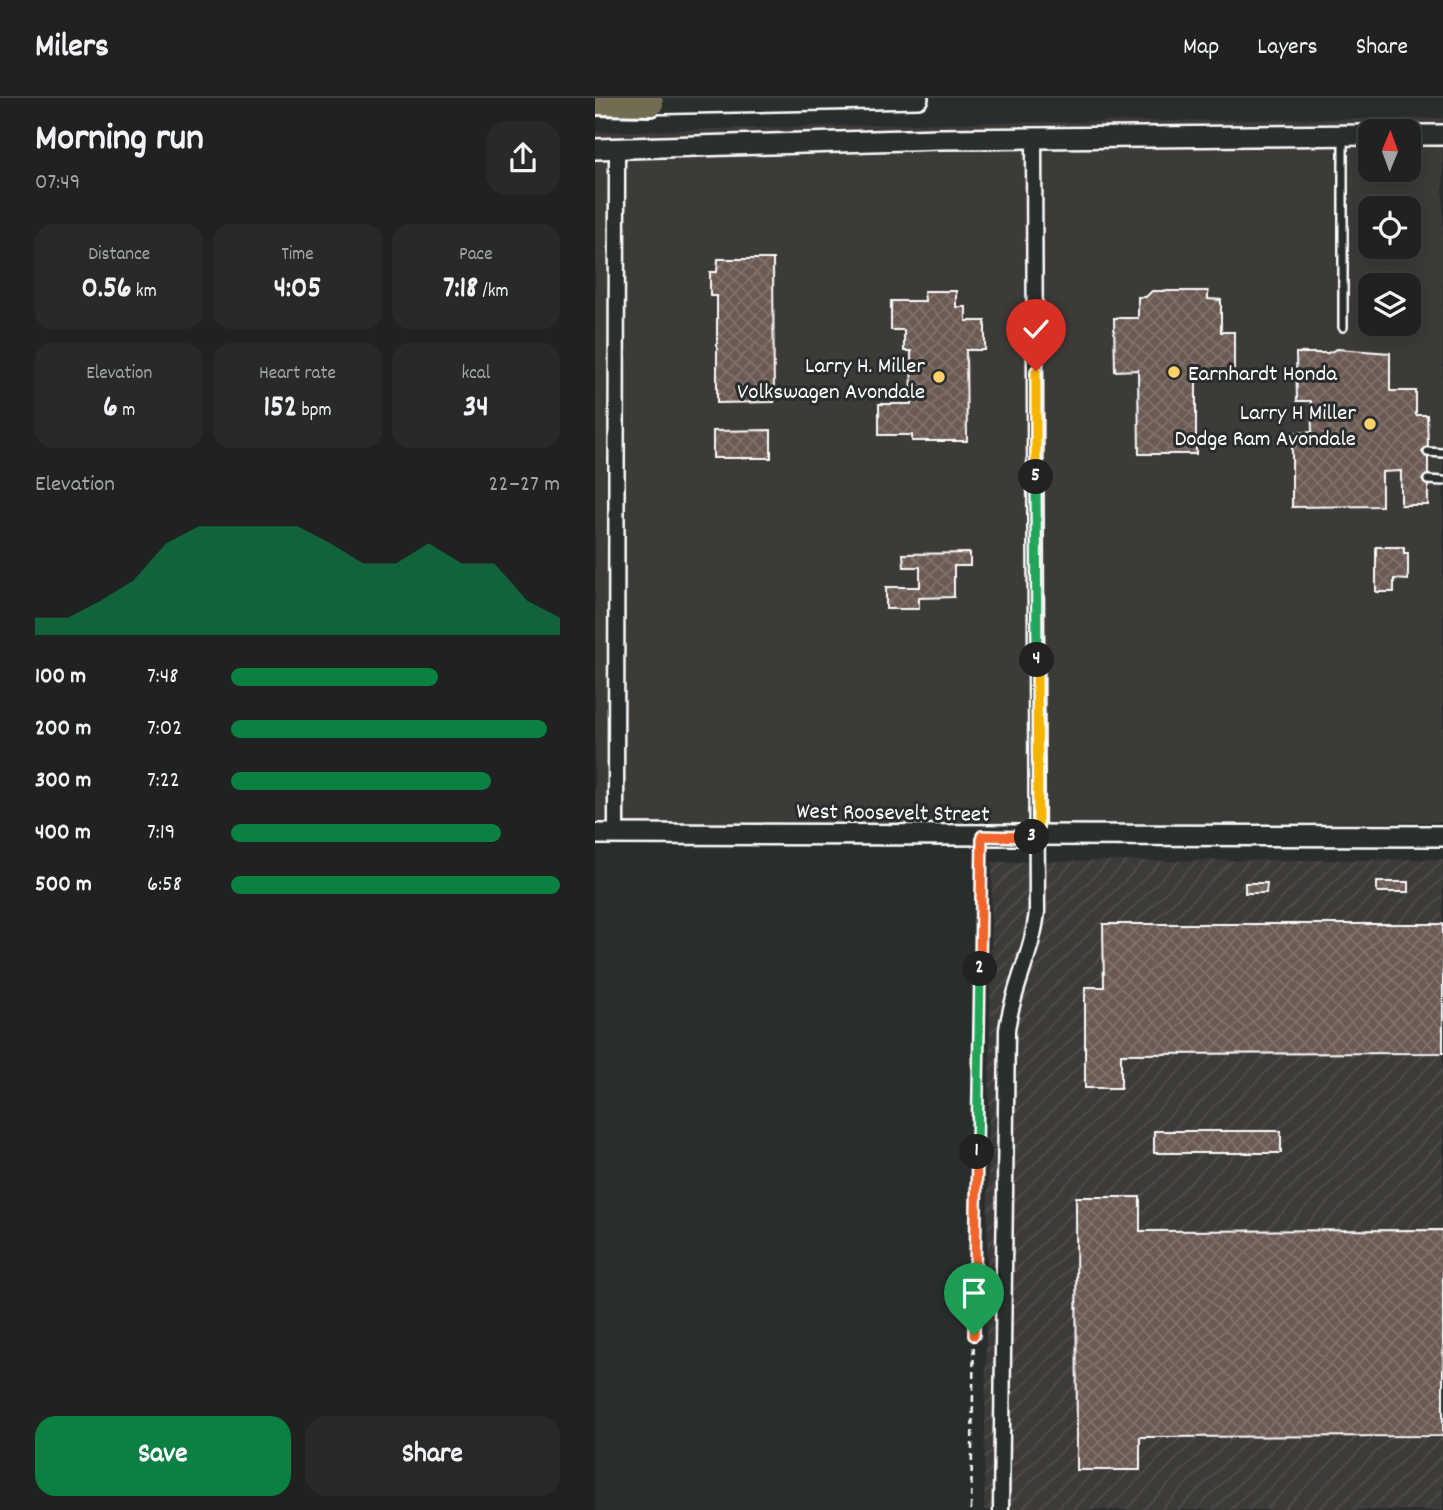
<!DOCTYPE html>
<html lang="en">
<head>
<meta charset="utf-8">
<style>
  :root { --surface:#202222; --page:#282a2a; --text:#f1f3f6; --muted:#a2a4a5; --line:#3d3f40; --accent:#0b8043 }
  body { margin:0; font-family:Dekko,sans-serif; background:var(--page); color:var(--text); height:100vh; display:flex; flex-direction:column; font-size:26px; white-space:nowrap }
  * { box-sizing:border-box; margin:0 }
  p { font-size:23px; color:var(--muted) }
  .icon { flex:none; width:38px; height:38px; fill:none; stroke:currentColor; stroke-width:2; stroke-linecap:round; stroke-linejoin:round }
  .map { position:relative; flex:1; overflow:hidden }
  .panel { display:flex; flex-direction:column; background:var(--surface); width:595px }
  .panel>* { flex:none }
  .needle { width:46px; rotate:1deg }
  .buttons { position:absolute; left:763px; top:21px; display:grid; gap:14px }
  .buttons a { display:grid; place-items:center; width:63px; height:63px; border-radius:14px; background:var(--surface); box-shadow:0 4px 18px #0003,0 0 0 2px var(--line); font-size:35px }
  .pin { position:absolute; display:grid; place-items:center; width:60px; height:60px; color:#fff; margin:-72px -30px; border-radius:50% 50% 50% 0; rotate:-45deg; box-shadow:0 0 7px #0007 }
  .pin .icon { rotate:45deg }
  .km { position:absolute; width:35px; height:35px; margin:-18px; border-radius:50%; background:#222; color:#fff; font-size:19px; line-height:35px; text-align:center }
  .round { display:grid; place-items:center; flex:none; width:74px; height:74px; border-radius:21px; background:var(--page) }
  .summary { display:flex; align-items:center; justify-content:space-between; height:119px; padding:0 35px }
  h1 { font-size:38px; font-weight:700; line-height:52px }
  .figures { display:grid; grid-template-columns:repeat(3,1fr); gap:10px; height:119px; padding:7px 35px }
  .figures div { display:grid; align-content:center; border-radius:18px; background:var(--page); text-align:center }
  .figures b { font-size:30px; font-weight:700 }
  .figures small { font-size:19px; font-weight:400 }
  .figures p { font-size:19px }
  .chart { height:196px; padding:14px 35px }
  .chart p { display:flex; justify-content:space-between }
  .chart svg { width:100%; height:126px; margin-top:7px; fill:var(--accent); opacity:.7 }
  .action { display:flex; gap:14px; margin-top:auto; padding:14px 35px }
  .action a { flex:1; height:80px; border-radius:21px; background:var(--accent); color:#fff; font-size:28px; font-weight:700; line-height:80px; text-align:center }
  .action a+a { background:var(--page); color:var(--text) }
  ul { padding:0 35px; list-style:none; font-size:23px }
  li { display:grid; grid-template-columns:112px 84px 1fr; align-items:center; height:52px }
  li i { height:18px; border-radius:9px; background:var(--accent) }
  header { display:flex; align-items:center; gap:42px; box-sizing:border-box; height:98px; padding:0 35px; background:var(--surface); border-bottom:2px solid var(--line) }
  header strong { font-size:33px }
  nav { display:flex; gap:38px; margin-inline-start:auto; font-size:24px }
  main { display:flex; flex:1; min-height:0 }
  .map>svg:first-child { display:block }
  .built { fill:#3d3a39; fill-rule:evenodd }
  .industrial { fill:url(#industrial-furrows) }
  .building { fill:url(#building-cross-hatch); stroke:#fff; stroke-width:2 }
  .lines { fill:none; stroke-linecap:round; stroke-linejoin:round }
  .lane-casing { stroke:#fff; stroke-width:12 }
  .street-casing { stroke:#fff; stroke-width:19 }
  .secondary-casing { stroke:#fff; stroke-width:24 }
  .highway-casing { stroke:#fff; stroke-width:30 }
  .path { stroke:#fff; stroke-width:2.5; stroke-dasharray:7 5; stroke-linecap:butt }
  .lane { stroke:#2a2d2e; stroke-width:7 }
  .street { stroke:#2a2d2e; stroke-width:14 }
  .secondary { stroke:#2a2d2e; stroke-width:19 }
  .highway { stroke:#726c52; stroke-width:24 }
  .split-1-casing { stroke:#fff; stroke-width:14 }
  .split-2-casing { stroke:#fff; stroke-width:14 }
  .split-3-casing { stroke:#fff; stroke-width:14 }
  .split-4-casing { stroke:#fff; stroke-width:14 }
  .split-5-casing { stroke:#fff; stroke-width:14 }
  .split-6-casing { stroke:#fff; stroke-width:14 }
  .split-1 { stroke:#f0652b; stroke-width:9 }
  .split-2 { stroke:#22a559; stroke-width:9 }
  .split-3 { stroke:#f0652b; stroke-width:9 }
  .split-4 { stroke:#f5b400; stroke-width:9 }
  .split-5 { stroke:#22a559; stroke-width:9 }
  .split-6 { stroke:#f5b400; stroke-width:9 }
  .poi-dot { fill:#ffd166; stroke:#2a2d2e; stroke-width:2.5 }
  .labels { text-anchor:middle; stroke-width:6; stroke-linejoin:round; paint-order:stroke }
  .poi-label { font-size:23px; fill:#fff; stroke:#2a2d2e; text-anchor:end }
  .street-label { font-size:23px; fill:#fff; stroke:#2a2d2e }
</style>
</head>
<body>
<header>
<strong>Milers</strong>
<nav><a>Map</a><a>Layers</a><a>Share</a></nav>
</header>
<main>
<section class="panel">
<div class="summary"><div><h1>Morning run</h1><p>07:49</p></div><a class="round"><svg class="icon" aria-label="share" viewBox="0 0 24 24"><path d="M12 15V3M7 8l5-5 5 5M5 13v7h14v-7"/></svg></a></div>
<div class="figures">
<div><p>Distance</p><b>0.56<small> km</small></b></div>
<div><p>Time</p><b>4:05</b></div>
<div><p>Pace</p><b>7:18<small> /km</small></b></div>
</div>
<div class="figures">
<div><p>Elevation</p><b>6<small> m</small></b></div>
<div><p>Heart rate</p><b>152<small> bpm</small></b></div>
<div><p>kcal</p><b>34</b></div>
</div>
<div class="chart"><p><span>Elevation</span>22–27 m</p>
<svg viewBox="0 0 160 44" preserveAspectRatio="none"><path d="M0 44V38L10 38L20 32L30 25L40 12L50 6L60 6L70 6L80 6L90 12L100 19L110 19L120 12L130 19L140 19L150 32L160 38V44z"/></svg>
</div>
<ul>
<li><b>100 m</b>7:48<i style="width:63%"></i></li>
<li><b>200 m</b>7:02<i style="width:96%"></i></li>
<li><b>300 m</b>7:22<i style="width:79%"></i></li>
<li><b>400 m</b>7:19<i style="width:82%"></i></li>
<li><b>500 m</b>6:58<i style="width:100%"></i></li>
</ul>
<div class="action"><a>Save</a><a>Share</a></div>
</section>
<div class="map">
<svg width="848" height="1412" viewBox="0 0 848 1412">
  <defs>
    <pattern id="industrial-furrows" width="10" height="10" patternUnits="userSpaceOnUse" patternTransform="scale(1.75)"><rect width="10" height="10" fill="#3d3a39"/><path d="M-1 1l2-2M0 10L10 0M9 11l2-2" fill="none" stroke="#504e4d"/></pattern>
    <pattern id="building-cross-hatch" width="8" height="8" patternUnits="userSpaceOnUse" patternTransform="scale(1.75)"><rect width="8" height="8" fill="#6a5a52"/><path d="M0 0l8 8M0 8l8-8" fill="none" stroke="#80736c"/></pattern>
  </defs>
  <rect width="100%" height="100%" fill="#2a2d2e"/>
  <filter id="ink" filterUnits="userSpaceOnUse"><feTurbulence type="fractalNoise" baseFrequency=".0143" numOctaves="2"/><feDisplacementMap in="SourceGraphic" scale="14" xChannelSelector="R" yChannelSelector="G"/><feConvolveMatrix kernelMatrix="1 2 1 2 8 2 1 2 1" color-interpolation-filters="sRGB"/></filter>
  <g filter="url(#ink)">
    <!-- built -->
    <path class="built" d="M848,20V724L0,727V34L351,25ZM775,33H814V72H775ZM775,110H814V149H775ZM775,187H814V226H775Z"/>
    <!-- industrial -->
    <path class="industrial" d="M848,761V1412H389L397,764Z"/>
    <!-- building -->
    <path class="building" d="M123,161H178L179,304L122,305V198H115V174H122Z
      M329,193H361V209H371V223H390V252H371L372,343H317V337H284V306H317L316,253H309V232H296V203H330Z
      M557,193H613V201L626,202V234H639V272L601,276V356H544L543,272L520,273L519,220H543V199H551Z
      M742,251L795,255V293H821V317H832L833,348L827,354L833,360V376L827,382L833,388V407H806V373L787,374V408L697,409V335L717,334L716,303H702L701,255H733Z
      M176,332V360H118V333Z
      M781,449H809V455H813V482L799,481V494H781Z
      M375,455V468H359V499L324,500V511H291V489H325V469H309L308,456Z
      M782,784H814V794H782Z
      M650,785H672L671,795H650Z
      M508,826H848V955L526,956V990H490V889H509Z
      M559,1033H686V1055H559Z
      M481,1099H545V1133L848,1132V1338L545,1339V1372H482Z"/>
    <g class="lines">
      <!-- lane casing -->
      <g class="lane-casing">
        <path id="lane" d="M748,37V229
          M833,354L848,355
          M833,382L848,383"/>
      </g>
      <!-- street casing -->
      <g class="street-casing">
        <path id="street" d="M21,735L22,50
          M406,1412L412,932C417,891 438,855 442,813L439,39"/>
      </g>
      <!-- secondary casing -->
      <g class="secondary-casing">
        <path id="secondary" d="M44,6L323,0
          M814,37H848
          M0,51L345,41L775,37
          M0,736L848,738"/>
      </g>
      <!-- highway casing -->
      <g class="highway-casing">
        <path id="highway" d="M0,4L56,5"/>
      </g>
      <!-- path -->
      <path class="path" d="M376,1412L387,752"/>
      <!-- lane -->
      <use href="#lane" class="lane"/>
      <!-- street -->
      <use href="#street" class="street"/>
      <!-- secondary -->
      <use href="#secondary" class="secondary"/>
      <!-- highway -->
      <use href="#highway" class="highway"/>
    </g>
  </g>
  <g class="lines" filter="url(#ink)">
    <!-- split-1 casing -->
    <g class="split-1-casing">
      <path id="split-1" d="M379,1237L382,1054"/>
    </g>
    <!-- split-2 casing -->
    <g class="split-2-casing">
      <path id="split-2" d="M382,1054L385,871"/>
    </g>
    <!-- split-3 casing -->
    <g class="split-3-casing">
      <path id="split-3" d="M385,871L387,738L437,739"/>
    </g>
    <!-- split-4 casing -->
    <g class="split-4-casing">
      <path id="split-4" d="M437,739H443L442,562"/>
    </g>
    <!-- split-5 casing -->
    <g class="split-5-casing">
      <path id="split-5" d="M441,379L442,562"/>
    </g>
    <!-- split-6 casing -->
    <g class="split-6-casing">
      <path id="split-6" d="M441,273V379"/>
    </g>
    <!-- split-1 -->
    <use href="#split-1" class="split-1"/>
    <!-- split-2 -->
    <use href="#split-2" class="split-2"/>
    <!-- split-3 -->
    <use href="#split-3" class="split-3"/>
    <!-- split-4 -->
    <use href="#split-4" class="split-4"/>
    <!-- split-5 -->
    <use href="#split-5" class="split-5"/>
    <!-- split-6 -->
    <use href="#split-6" class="split-6"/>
  </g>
  <!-- markers -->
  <g class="poi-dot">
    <circle cx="579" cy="274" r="7"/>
    <circle cx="344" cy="279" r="7"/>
    <circle cx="775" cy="326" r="7"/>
  </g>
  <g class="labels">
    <!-- poi labels -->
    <g class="poi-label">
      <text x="330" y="274">Larry H. Miller<tspan x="330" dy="26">Volkswagen Avondale</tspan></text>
      <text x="593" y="282" text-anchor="start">Earnhardt Honda</text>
      <text x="761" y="321">Larry H Miller<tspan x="761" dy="26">Dodge Ram Avondale</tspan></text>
    </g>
    <!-- street labels -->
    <g class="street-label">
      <text transform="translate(298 713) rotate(1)" y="8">West Roosevelt Street</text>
    </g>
  </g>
</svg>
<div class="buttons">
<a><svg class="needle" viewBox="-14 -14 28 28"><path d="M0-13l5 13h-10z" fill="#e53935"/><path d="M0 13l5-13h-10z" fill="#a2a4a5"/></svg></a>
<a><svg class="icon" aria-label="locate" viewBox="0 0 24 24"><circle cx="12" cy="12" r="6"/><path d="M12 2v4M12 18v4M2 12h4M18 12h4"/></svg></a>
<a><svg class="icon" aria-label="layers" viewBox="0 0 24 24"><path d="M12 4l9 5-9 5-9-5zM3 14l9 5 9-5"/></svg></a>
</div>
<div class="pin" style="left:379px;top:1237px;background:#1e9e55"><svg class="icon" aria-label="arrive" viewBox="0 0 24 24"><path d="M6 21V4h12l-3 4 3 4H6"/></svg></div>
<div class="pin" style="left:441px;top:273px;background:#d93025"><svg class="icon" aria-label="check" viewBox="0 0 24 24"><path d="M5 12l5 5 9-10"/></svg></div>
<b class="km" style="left:382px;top:1054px">1</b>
<b class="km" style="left:385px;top:871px">2</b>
<b class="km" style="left:437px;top:739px">3</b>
<b class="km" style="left:442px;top:562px">4</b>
<b class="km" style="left:441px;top:379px">5</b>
</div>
</main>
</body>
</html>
